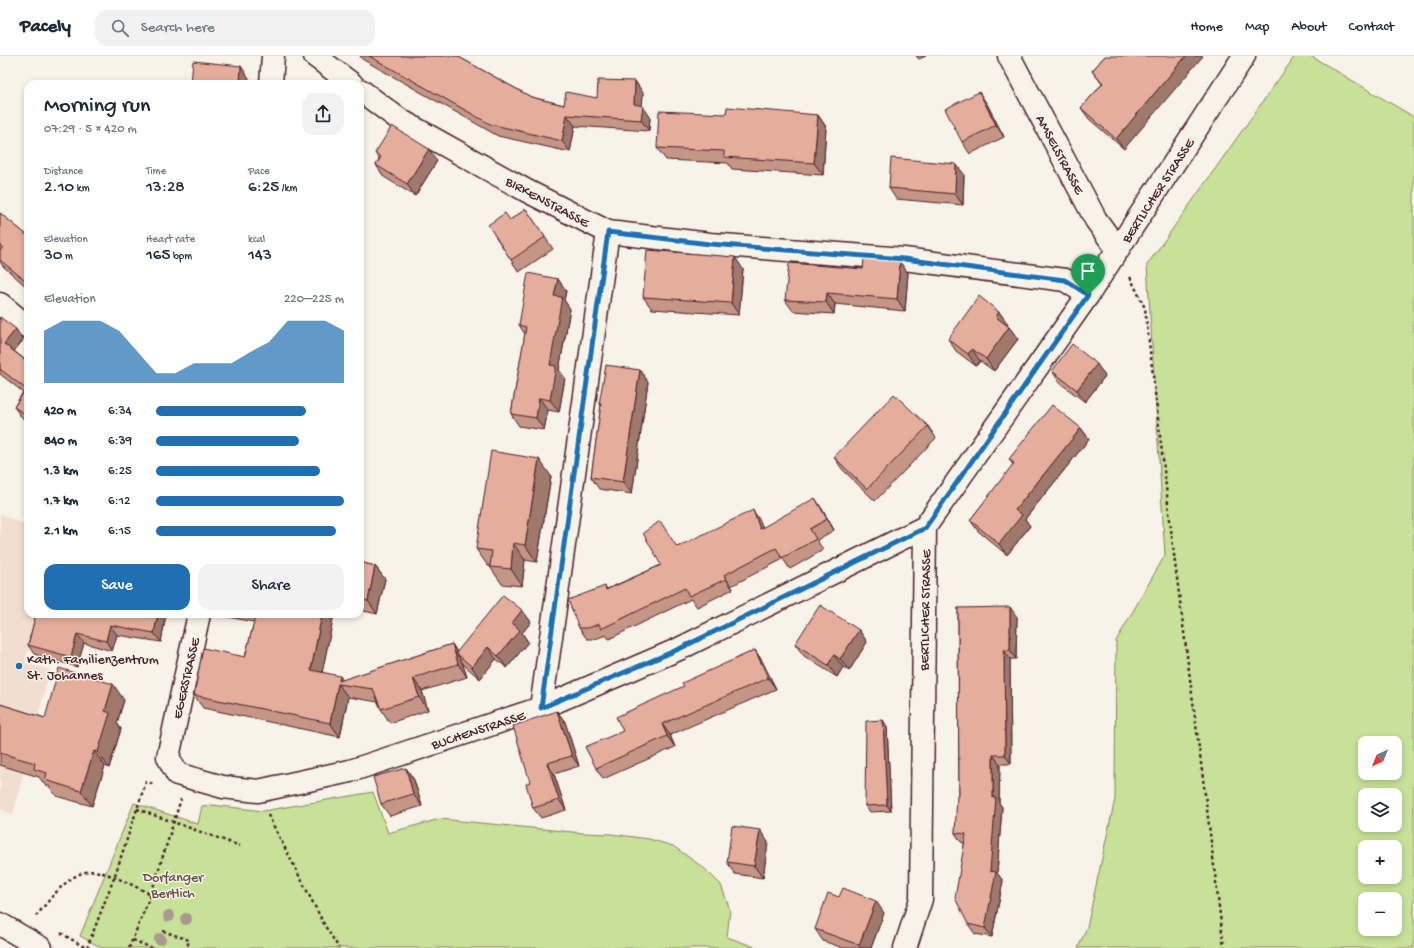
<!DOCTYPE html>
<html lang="en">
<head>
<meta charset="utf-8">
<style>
  :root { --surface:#fff; --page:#f2f2f3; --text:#1f2937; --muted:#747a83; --line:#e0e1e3; --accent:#1f6fb2 }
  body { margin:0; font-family:"Gochi Hand",sans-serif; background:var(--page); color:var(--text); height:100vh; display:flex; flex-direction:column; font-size:15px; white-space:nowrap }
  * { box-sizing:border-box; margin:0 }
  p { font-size:13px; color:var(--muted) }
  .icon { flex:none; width:22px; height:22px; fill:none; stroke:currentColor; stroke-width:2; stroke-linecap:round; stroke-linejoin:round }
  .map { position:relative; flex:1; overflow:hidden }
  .sheet { position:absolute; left:24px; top:24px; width:340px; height:538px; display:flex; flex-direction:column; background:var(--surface); border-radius:12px; box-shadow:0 2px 6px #0003 }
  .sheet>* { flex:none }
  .needle { width:26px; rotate:223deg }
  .tools { position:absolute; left:1358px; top:680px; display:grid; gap:8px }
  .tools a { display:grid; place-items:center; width:44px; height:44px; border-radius:8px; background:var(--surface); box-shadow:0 2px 6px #0003; font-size:20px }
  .pin { position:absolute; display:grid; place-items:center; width:34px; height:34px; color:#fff; margin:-41px -17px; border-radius:50% 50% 50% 0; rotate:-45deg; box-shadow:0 0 4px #0007 }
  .pin .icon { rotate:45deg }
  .round { display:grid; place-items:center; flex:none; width:42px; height:42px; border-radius:12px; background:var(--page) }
  .overview { display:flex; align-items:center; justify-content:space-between; height:68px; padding:0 20px }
  h1 { font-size:22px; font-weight:600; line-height:30px }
  .stats { display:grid; grid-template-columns:repeat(3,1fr); gap:6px; height:68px; padding:4px 20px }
  .stats div { display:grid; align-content:center }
  .stats b { font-size:17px; font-weight:600 }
  .stats small { font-size:11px; font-weight:400 }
  .stats p { font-size:11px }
  .chart { height:112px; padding:8px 20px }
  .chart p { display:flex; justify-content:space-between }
  .chart svg { width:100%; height:72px; margin-top:4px; fill:var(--accent); opacity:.7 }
  .primary-button { display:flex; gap:8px; margin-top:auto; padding:8px 20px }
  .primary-button a { flex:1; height:46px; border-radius:12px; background:var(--accent); color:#fff; font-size:16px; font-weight:600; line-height:46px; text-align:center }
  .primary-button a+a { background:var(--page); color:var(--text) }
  ul { padding:0 20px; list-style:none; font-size:13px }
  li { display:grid; grid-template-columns:64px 48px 1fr; align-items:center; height:30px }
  li i { height:10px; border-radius:5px; background:var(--accent) }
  header { display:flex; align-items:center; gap:24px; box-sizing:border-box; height:56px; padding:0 20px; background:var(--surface); border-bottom:1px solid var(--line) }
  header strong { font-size:19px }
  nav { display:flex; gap:22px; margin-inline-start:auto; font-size:14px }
  .search { width:280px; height:36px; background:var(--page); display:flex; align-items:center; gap:10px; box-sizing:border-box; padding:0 14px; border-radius:12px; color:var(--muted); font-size:15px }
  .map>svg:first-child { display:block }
  .built { fill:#f2ded1 }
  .green { fill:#c7e198; stroke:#888062; fill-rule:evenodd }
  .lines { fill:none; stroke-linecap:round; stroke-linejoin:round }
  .minor-casing { stroke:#4a1f2b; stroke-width:25 }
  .path { stroke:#4a1f2b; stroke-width:2.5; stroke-dasharray:3 3; stroke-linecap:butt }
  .minor { stroke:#f7f3e8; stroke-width:22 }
  .tree { fill:#a9998f }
  .wall { fill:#c59586; stroke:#4a1f2b }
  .shaded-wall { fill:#a0796d; stroke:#4a1f2b }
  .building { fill:#e5ad9c; stroke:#4a1f2b }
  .route-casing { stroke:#fff; stroke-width:8 }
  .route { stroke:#1f6fb2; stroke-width:5 }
  .poi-dot { fill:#1f6fb2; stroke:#f7f3e8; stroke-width:1.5 }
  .labels { text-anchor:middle; stroke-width:3; stroke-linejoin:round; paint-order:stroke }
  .street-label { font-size:14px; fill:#4a1f2b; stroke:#f7f3e8 }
  .poi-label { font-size:14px; fill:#4a1f2b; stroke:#f7f3e8; text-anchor:start }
  .park-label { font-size:14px; fill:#695046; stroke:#f7f3e8 }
</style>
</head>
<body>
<header>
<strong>Pacely</strong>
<div class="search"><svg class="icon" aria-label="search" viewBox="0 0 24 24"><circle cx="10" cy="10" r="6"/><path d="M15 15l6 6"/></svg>Search here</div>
<nav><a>Home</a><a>Map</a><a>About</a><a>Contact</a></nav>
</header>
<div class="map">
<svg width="1414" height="892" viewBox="0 0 1414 892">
  <rect width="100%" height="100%" fill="#f7f3e8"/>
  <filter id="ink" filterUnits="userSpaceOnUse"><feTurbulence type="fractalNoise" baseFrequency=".025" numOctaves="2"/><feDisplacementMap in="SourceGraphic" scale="8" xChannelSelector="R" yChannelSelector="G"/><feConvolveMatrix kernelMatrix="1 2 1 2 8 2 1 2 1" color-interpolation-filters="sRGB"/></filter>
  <g filter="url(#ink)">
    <!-- built -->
    <path class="built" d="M0,458L28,470V558H39L25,607L50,614L13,758L0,753Z"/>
    <!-- green -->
    <path class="green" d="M1295,0H1311L1414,61V892H1078L1087,871L1115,743L1116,585L1165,499L1147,209ZM1365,687H1395V717H1365ZM1365,739H1395V769H1365ZM1365,791H1395V821H1365ZM1365,843H1395V873H1365Z
      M373,736L388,777L440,763L583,777L611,778L649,783L673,790L705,813L721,829L730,854L727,881L758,892H102L80,880L134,747L198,768L202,750L212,749L263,755Z"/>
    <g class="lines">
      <!-- minor casing -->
      <g class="minor-casing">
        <path id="minor" d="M315,0L352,28
          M1009,0L1096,164L1118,194
          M271,28L273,0
          M360,34L400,64L527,135L608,176L710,188L904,203L1065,224L1088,239
          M0,248L28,271
          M199,558L168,701L177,718L223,731L258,735L350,715L541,652L679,593L925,471
          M541,652L608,176
          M0,868L41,892
          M905,892L921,843L925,471L1088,239L1244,0"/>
      </g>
      <!-- path -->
      <path class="path" d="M1130,221L1145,252L1175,507L1209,769L1224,892
        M137,753L240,790
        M268,759L325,870L339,892
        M36,860C51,843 72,810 99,816C117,820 135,831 151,838
        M163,875L189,884L187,892
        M61,877L86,892
        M133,884L152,892
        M87,892L114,822L146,726L154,728
        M129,892L151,838L181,743"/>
      <!-- minor -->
      <use href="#minor" class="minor"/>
    </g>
    <!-- trees -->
    <g class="tree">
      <circle cx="169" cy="860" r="6"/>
      <circle cx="186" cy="863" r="6"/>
      <circle cx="160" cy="883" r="6"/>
    </g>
    <!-- wall -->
    <path class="wall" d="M360,0H457L531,41L564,49L597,42L635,25L643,37L642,50L650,61L649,75L575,70L570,96L498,80L362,3Z
      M916,0H926L919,3Z
      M1105,0L1124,93L1089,63L1081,52L1102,28L1092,15Z
      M987,48L1004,81L970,98L962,86Z
      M726,58L818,59L826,71L823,119L732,113L728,107L666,104L657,92Z
      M375,97L437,105L415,140L384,121L376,109L379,103Z
      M964,118L963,149L896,143L889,132Z
      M526,153L553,193L519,216L511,204L510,164Z
      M0,157L28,180V232L4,211L0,206Z
      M743,213L739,259L652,253L643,241Z
      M908,217L905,255L835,248L834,258L793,255L785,244Z
      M558,223L566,235L564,244L570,253L559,314L565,322L559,356L548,354L544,374L519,370L511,358L525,278L519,269Z
      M999,256L1008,268L1007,269L1009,271L1018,283L994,315L980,305L976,310L956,295L948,283Z
      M0,261L23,284L14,295L28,306V365L22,362L14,351L23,336L0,318Z
      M640,314L648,326L632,438L599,433L591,421L601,350L599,348Z
      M1052,315L1105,320L1085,346L1060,327Z
      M928,370L936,382L875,445L842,413L834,401Z
      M1081,372L1089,383L1025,463L1030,470L1007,499L978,475L970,464L1013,409L1009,403Z
      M551,420L537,506L525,504L522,530L502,528L490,511V510H488L476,493Z
      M822,453L834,474L817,484L823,494L790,513L783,503L731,530L733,533L697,551L691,543L609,583L606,579L595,583H587L579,572L605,530L607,533L661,509L677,491L760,465L763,472Z
      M360,506L375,510L385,523L377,558L360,554Z
      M958,552L1017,561L1016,603H1010L1011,708H1000L999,747L1002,751L997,817L1003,825L992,881L975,878L968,868L964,787L961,786L955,777L959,740Z
      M522,554L531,566L522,577L528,586L507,612L496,603L480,623L464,609L462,606L467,621L422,635L428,654L390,667L381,653L378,646L348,641L340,681L203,652L194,639L245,601L254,566L218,559V558H334L322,616L343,624L452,588L457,596Z
      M36,558H166L161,586L117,579L112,595L84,587L77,611L34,598L28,589Z
      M859,574L867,586L849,615L843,611L837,621L804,600L795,588Z
      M755,594L762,605L776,633L670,679L675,691L603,723L596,712L684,630Z
      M124,644L117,667L121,673L109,712L105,710L92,750L56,740L49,730L45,729L39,721L0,709V648L45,662Z
      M557,655L565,666L579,710L554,718L566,754L541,762L533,752L530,726Z
      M883,664L887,671L891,755L870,756L865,750Z
      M406,712L414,724L422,750L390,760L381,748Z
      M768,786L763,822L735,818L727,806Z
      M884,857L871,892H843L823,885L815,873Z"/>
    <!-- shaded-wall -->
    <path class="shaded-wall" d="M1186,0H1203L1124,93L1116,83Z
      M241,10L249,22V28H240Z
      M635,25L643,37L642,54L643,50L650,61L649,75L641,64L634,48Z
      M979,36L987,48L1004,81L996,69Z
      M567,59L575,70L570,96L562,85Z
      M818,59L826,71L823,119L814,107Z
      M429,93L437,105L415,140L407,128Z
      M956,108L964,118L963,149L955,138Z
      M735,201L743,213L739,259L731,247Z
      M900,206L908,217L905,255L897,243Z
      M28,222V229L26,225Z
      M558,223L566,235L564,244L570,253L559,314L565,322L559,356L550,344V309L554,240Z
      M827,237L835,248L834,258L826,246Z
      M999,256L1008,268L1004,273L996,261Z
      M1009,271L1018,283L994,315L986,303Z
      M16,273L23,284L12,298L4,288Z
      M972,293L980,305L976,310L968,298Z
      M1097,308L1105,320L1085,346L1077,334Z
      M640,314L648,326L632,438L623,426Z
      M539,342L548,354L544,374L536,362Z
      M1081,372L1089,383L1025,463L1030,470L1007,499L999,488L1015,454Z
      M539,403L551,420L537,506L525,489Z
      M815,442L822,453L834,474L827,463Z
      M753,454L760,465L768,484L760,473Z
      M513,487L525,504L522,530L511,513Z
      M375,510L385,523L377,558L368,545Z
      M724,519L731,530L733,533L726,523Z
      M1010,551L1017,561L1016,603L1010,594Z
      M522,554L531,566L522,577L528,586L507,612L498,600L512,567Z
      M158,558H166L161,586L154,577Z
      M322,558H334L320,627L311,614Z
      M110,569L117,579L112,595L106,585Z
      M859,574L867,586L849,615L840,603Z
      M77,578L84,587L77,611L71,601Z
      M452,588L460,601L456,597L462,606L467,621L458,608Z
      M488,591L496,603L480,623L472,611Z
      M755,594L762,605L776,633L768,622Z
      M1004,594L1010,603L1011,708L1005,699Z
      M834,599L843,611L837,621L828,609Z
      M340,620L347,629L339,625Z
      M413,622L422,635L428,654L419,641Z
      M113,628L124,644L117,667L121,673L109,712L98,696L105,655Z
      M338,628L348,641L340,681L330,667Z
      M557,655L565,666L579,710L572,700Z
      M883,664L887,671L891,755L887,749Z
      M662,668L670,679L675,691L667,680Z
      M94,695L105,710L92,750L81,735Z
      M993,699L1000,708L999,747L1002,751L997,817L1003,825L992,881L985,872L990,815L993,742Z
      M547,707L554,718L566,754L559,744Z
      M406,712L414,724L422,750L413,738Z
      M760,774L768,786L763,822L754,810Z
      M876,845L884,857L871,892H861L859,889Z"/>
    <!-- building -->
    <path class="building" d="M369,0H457L531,41L564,49L566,36L597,42L598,24L635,25L634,48L643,50L641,64L567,59L562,85L490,68Z
      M1105,0H1186L1116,83L1081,52L1103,27L1092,15Z
      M193,5L241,10L240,28H191Z
      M979,36L996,69L962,86L945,53Z
      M727,51L818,59L814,107L724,101V95L657,92L659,55L726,58Z
      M392,70L429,93L407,128L376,109L381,101L375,97Z
      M891,102L956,108L955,138L889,132Z
      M526,153L545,181L511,204L488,169L505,157L510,164Z
      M0,157L28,180V222L26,225L0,204V195L3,191L0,189Z
      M647,194L735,201L731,247L643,241Z
      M864,202L900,206L897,243L827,237L826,246L785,244L789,207L863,213Z
      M528,217L558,223L554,240L562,241L550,309L556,310L550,344L539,342L536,362L511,358L526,271L519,269Z
      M979,240L999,256L996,261L1009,271L986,303L972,293L968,298L948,283Z
      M0,261L16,273L4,288L28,306V360L14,351L26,333L0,313Z
      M1072,288L1097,308L1077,334L1052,315Z
      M606,309L640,314L623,426L591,421L601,348H599Z
      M894,338L928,370L867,433L834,401Z
      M1052,349L1081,372L1015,454L1022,459L999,488L970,464L1014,407L1009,403Z
      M491,395L539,403L525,489L513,487L511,513L490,511L492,495L476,493Z
      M815,442L827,463L810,473L816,483L782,502L776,492L724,519L726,523L689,540L685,532L601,573L599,568L588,572H579L568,544L605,530L606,534L661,509L643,477L660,465L677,491L753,454L760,473Z
      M360,506L375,510L368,545L360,543Z
      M503,539L522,554L512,567L520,574L498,600L488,591L472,611L456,597Z
      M820,549L859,574L840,603L834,599L828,609L795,588Z
      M1010,551V594H1004L1005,699H993V742H996L990,815L996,816L985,872L968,868L955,842L966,778L955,777L957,740H959L958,552Z
      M36,558H158L154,577L110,569L106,585L77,578L71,601L28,589Z
      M256,558H322L311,614L340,620L339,625L452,588L458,608L413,622L419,641L381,653L373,633L338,628L330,667L194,639L203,592L245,601Z
      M755,594L768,622L662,668L667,680L596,712L585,691L623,675L616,661L684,630L682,627Z
      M59,612L113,628L105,655L110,657L98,696L94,695L81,735L45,724L47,717L34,713L35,707L0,697V648L45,662Z
      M557,655L572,700L547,707L559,744L533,752L526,728L530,726L513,670Z
      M883,664L887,749L865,750L866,665Z
      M406,712L413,738L381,748L373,721Z
      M732,770L760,774L754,810L727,806Z
      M843,832L876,845L859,889L815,873L828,837L839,841Z"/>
  </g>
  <g class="lines" filter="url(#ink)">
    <!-- route casing -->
    <g class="route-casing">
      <path id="route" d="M608,176L710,188L904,203L1011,217L1065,224L1088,239L925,472L679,593L541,652Z"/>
    </g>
    <!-- route -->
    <use href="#route" class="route"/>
  </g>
  <!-- markers -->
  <circle class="poi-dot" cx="19" cy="610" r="4"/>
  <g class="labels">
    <!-- street labels -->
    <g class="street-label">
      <text transform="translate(1061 98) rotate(62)" y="5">AMSELSTRASSE</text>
      <text transform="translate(1157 134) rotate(-57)" y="5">BERTLICHER STRASSE</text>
      <text transform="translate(548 145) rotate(28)" y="5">BIRKENSTRASSE</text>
      <text transform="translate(924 554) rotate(-89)" y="5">BERTLICHER STRASSE</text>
      <text transform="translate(185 622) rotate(-77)" y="5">EGERSTRASSE</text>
      <text transform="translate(478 673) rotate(-18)" y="5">BUCHENSTRASSE</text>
    </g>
    <!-- poi labels -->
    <g class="poi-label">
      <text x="27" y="607">Kath. Familienzentrum<tspan x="27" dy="16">St. Johannes</tspan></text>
    </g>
    <!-- park labels -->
    <g class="park-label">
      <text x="173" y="825">Dorfanger<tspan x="173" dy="16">Bertlich</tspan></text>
    </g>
  </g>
</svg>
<div class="tools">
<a><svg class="needle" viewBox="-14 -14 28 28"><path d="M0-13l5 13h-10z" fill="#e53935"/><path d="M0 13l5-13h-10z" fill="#747a83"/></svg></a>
<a><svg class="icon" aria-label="layers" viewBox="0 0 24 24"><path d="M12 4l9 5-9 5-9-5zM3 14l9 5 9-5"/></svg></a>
<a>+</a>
<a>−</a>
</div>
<div class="pin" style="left:1088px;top:239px;background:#1e9e55"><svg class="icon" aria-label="arrive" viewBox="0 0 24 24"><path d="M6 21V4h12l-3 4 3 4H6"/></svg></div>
<section class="sheet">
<div class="overview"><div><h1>Morning run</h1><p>07:29 · 5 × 420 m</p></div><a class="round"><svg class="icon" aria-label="share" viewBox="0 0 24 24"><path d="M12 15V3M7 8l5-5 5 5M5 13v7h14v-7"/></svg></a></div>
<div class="stats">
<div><p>Distance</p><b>2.10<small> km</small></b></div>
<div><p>Time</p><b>13:28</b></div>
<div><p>Pace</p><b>6:25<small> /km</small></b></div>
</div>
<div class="stats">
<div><p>Elevation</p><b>30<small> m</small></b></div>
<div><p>Heart rate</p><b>165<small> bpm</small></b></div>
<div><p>kcal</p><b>143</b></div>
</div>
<div class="chart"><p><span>Elevation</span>220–225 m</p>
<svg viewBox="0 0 160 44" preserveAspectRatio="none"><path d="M0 44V12L10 6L20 6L30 6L40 12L50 25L60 38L70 38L80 32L90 32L100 32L110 25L120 19L130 6L140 6L150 6L160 12V44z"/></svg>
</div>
<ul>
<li><b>420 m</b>6:34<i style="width:80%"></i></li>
<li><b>840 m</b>6:39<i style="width:76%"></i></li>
<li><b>1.3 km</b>6:25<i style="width:87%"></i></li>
<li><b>1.7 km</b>6:12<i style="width:100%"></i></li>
<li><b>2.1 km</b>6:15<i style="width:96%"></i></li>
</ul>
<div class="primary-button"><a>Save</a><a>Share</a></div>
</section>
</div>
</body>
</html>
